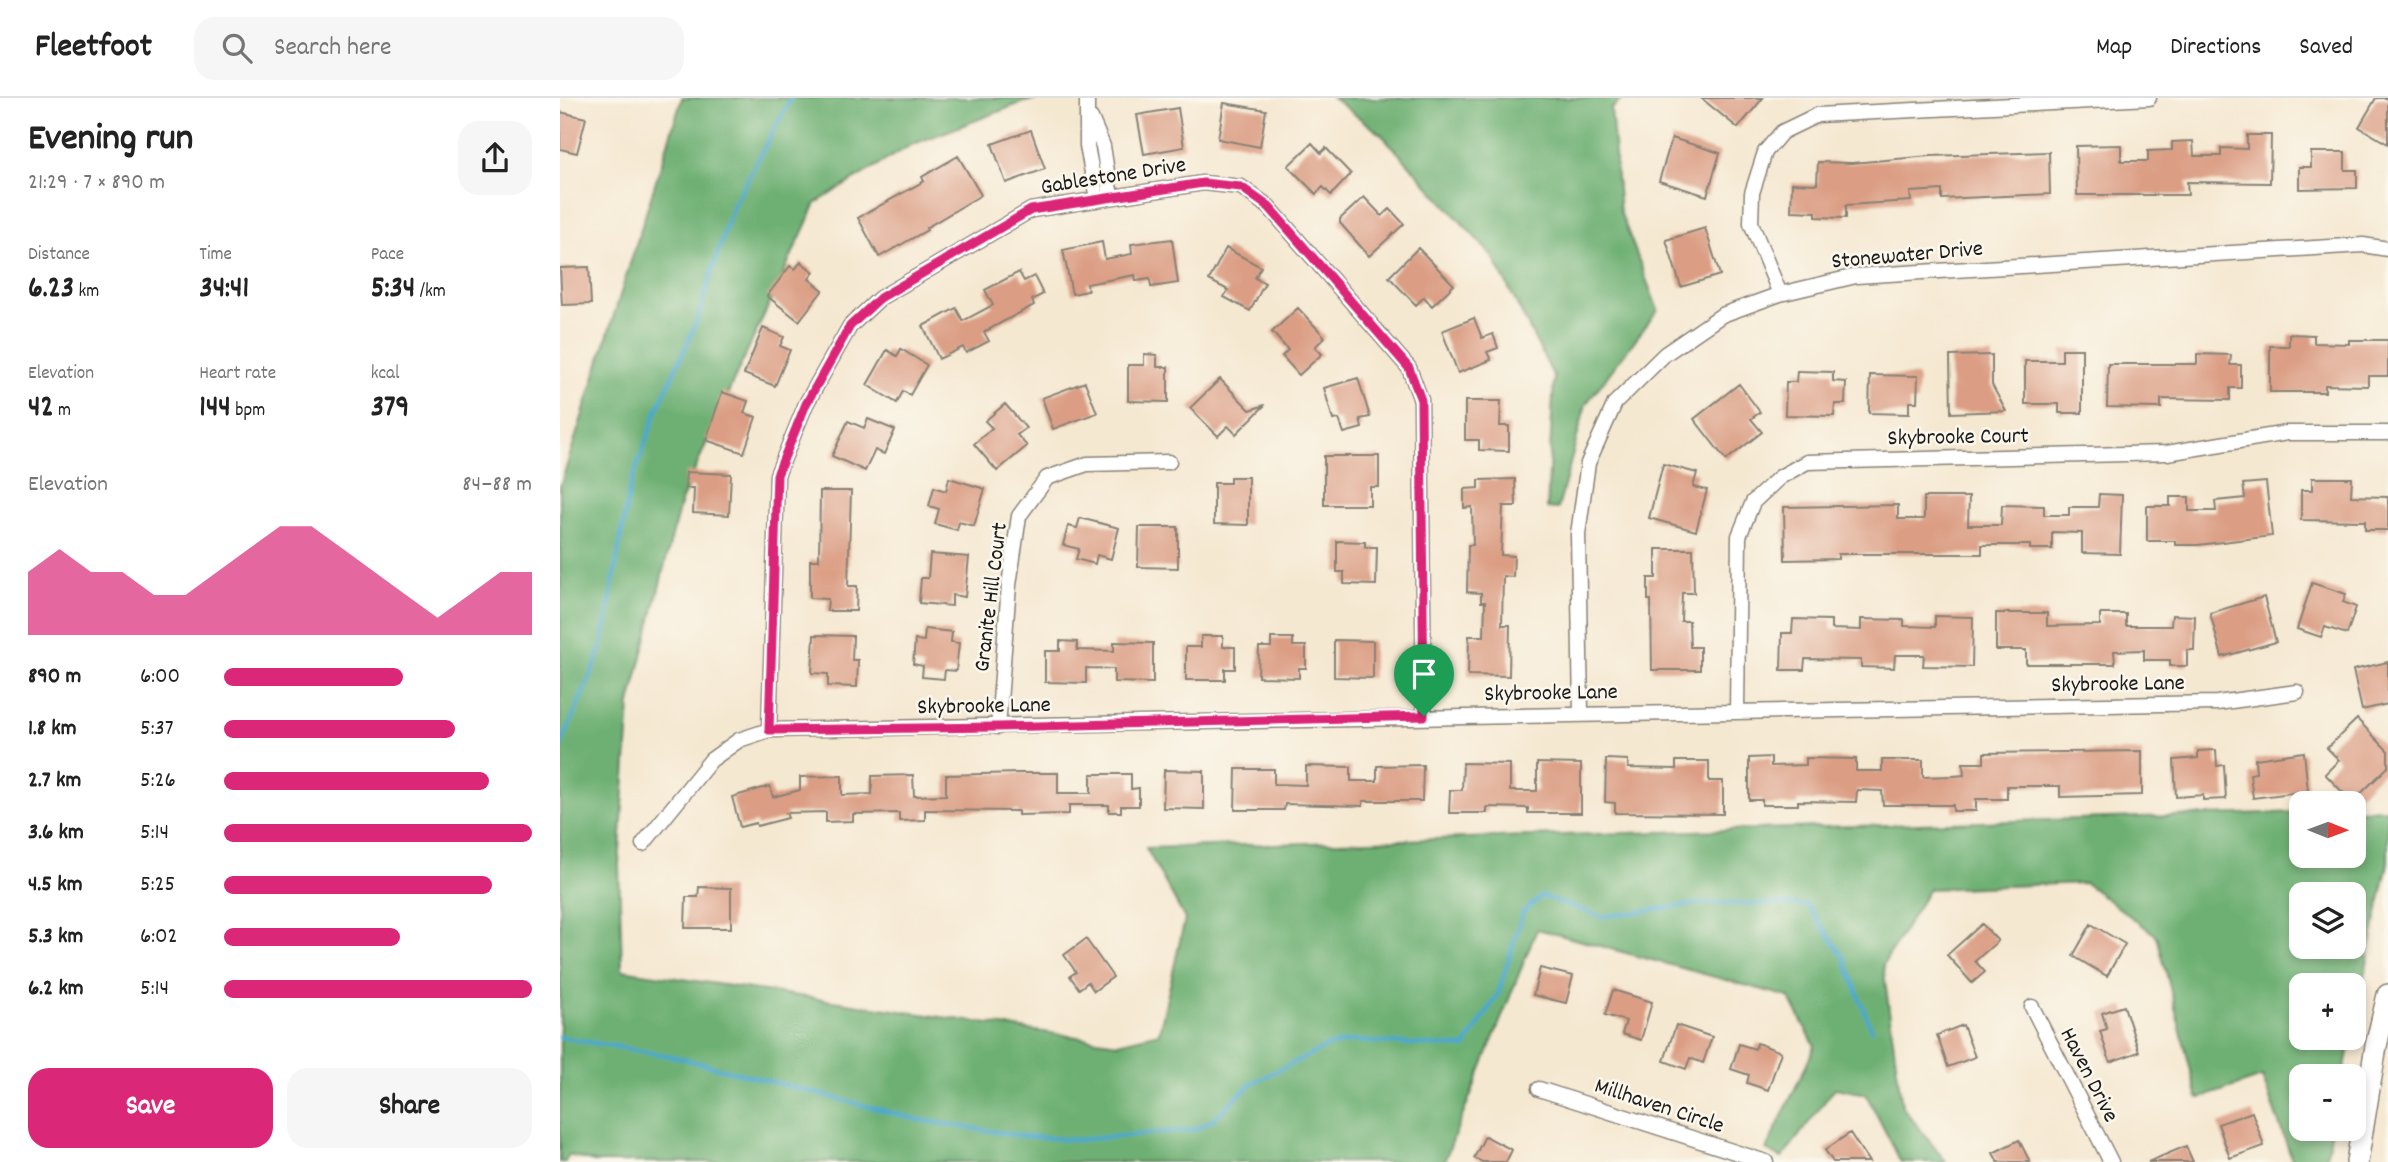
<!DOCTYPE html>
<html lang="en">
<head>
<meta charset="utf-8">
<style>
  :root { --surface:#fff; --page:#f6f6f6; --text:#222; --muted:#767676; --line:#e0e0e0; --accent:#db2777 }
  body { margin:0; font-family:Dekko,sans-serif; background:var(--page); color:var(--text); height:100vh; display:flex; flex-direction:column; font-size:26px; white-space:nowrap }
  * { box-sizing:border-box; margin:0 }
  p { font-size:23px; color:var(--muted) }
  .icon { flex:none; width:38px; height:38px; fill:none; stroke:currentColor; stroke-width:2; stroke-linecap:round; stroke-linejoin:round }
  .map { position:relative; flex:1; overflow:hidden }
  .details { display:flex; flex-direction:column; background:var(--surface); width:560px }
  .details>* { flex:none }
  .needle { width:46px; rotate:91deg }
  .fabs { position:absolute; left:1729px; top:693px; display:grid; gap:14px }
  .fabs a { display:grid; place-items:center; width:77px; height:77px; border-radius:14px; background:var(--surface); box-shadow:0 4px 10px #0003; font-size:35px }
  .pin { position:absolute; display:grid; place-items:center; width:60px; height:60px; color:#fff; margin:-72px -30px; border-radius:50% 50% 50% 0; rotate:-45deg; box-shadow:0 0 7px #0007 }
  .pin .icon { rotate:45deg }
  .round { display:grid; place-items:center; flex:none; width:74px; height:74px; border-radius:21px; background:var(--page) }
  .summary { display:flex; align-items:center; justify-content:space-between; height:119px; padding:0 28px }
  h1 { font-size:38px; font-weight:800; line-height:52px }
  .figures { display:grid; grid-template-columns:repeat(3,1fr); gap:10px; height:119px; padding:7px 28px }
  .figures div { display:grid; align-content:center }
  .figures b { font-size:30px; font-weight:800 }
  .figures small { font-size:19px; font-weight:400 }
  .figures p { font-size:19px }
  .chart { height:196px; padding:14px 28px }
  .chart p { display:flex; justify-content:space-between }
  .chart svg { width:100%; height:126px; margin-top:7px; fill:var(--accent); opacity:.7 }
  .button { display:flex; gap:14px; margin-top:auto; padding:14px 28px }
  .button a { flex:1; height:80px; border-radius:21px; background:var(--accent); color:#fff; font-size:28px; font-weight:800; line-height:80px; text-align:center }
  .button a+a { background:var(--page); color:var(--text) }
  ul { padding:0 28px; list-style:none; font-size:23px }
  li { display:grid; grid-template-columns:112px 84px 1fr; align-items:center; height:52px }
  li i { height:18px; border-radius:9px; background:var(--accent) }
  header { display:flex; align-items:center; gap:42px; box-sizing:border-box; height:98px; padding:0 35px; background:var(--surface); border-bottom:2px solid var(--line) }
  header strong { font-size:33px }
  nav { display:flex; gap:38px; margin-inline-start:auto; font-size:24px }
  .search { width:490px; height:63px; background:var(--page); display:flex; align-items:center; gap:18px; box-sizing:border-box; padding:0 24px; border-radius:21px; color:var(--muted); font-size:26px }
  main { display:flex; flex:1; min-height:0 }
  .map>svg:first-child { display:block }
  .forest { fill:#6eb073; stroke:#456648; stroke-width:2; fill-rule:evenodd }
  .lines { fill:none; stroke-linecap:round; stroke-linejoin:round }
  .stream { stroke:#4ea9cc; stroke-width:4.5 }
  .building { fill:#db9e84 }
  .minor-casing { stroke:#888276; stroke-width:17 }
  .secondary-casing { stroke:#888276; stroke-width:24 }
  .minor { stroke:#fff; stroke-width:14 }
  .secondary { stroke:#fff; stroke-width:21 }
  .route-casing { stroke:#fff; stroke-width:14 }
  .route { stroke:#db2777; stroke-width:9 }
  .labels { text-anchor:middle; stroke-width:5; stroke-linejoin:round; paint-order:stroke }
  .street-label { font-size:23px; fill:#1c1c1c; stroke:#fbf7ec }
</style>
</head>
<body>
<header>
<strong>Fleetfoot</strong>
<div class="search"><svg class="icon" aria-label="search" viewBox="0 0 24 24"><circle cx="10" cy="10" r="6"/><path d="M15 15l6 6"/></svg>Search here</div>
<nav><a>Map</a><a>Directions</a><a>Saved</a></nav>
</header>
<main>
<section class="details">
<div class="summary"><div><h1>Evening run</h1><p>21:29 · 7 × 890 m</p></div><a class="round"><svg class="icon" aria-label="share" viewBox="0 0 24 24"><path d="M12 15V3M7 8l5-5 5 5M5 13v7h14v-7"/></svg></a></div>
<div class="figures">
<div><p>Distance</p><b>6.23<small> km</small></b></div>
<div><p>Time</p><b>34:41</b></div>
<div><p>Pace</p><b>5:34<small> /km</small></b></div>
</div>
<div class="figures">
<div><p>Elevation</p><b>42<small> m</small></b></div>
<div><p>Heart rate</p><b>144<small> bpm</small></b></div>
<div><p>kcal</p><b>379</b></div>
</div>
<div class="chart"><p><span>Elevation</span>84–88 m</p>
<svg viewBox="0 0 160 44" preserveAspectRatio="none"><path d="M0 44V22L10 14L20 22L30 22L40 30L50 30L60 22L70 14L80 6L90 6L100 14L110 22L120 30L130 38L140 30L150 22L160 22V44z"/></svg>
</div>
<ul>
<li><b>890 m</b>6:00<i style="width:58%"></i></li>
<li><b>1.8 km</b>5:37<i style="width:75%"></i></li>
<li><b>2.7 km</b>5:26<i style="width:86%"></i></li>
<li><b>3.6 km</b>5:14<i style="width:100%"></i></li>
<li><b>4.5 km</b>5:25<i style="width:87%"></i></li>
<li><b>5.3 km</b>6:02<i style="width:57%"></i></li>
<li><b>6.2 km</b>5:14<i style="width:100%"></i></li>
</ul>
<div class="button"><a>Save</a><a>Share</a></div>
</section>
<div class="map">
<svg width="1828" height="1064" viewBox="0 0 1828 1064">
  <rect width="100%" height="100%" fill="#fbf7ec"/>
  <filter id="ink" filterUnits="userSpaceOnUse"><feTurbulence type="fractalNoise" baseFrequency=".0143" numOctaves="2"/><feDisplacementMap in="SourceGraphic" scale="14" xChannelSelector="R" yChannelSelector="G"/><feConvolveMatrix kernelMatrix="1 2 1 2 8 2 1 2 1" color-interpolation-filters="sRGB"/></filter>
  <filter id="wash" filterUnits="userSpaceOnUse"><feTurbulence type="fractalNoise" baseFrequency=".00686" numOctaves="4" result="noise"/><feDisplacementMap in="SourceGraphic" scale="28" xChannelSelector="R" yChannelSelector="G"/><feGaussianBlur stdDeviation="1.57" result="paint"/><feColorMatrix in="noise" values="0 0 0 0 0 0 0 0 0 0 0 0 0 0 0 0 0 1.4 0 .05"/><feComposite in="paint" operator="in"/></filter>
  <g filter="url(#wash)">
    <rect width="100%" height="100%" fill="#f5e8d1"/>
    <!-- forest -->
    <path class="forest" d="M122,0H485L464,4L351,47L256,105L172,286L120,406L70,606L59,767L62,872L558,945L599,935L625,821L586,750L1741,714V758H1794V712L1828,711V764L1794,928V887H1741V940H1791L1783,978H1741V1031H1772L1765,1064H1733L1702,979L1638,1001L1597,838L1525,785L1369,791L1323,867L1342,1008L1386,1064H1341L1306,996L1275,990L1222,1060L1206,1052L1255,948L1229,899L977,831L884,1064H34L9,1057L5,1064H0V389ZM1741,796H1794V849H1741Z
      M773,0H1064L1051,11L1060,113L1098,212L1026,306L998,411L987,410L994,279L933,159L822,37Z"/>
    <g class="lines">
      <!-- stream -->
      <path class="stream" d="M0,650L41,552L70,388L97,312L135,228L172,110L231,0
        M0,939L116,959L360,1022L462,1038L516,1042L633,1032L650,1024L692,985L768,948L793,943L905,949L938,896L963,814L982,798L1042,819L1143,805L1247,807L1284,859L1312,933"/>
    </g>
    <g id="blocks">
      <!-- building -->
      <path class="building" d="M1141,0H1203L1178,30Z
        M1816,0H1828V46L1799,29Z
        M664,5L706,12L700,49L658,41Z
        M618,10L624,49L584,56L577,17Z
        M0,14L26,20L17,55L0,51Z
        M471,32L485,71L446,85L432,46Z
        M1687,37H1711L1710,85L1627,84L1628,97H1517L1516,48L1561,47V63H1588V53L1612,52V44L1633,43L1634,58H1661V50L1687,51Z
        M1112,40L1160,55L1147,98L1099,83Z
        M752,45L761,55L766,50L791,76L771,97L763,89L756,96L728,68Z
        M1489,54L1490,96L1382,101V92L1350,94L1351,103L1286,107V120L1256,119V114L1231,113L1232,85L1257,86L1258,64L1292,65L1370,58Z
        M1751,54H1785V72H1797V90L1739,91V69H1751Z
        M398,58L421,97L366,130L367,132L319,159L298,120L364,83L362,79Z
        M804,99L822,118L830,111L844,126L809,158L780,125V121Z
        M1145,130L1160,177L1121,189L1106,142Z
        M612,141L618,185L591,189L590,181L576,183L575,177L527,186L528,193L512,196L503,152L542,144L545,161L572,156L571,146Z
        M666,150L701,169L695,180L705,185L690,213L664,199L668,192L649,182Z
        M858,150L894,187L872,208L864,199L856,207L829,179Z
        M241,164L254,174L249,181L263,192L239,223L207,198L230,168L235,171Z
        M29,169L31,206L2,207L0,170Z
        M459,174L464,183L474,178L483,196L472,202L474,207L424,234L429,243L406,255L403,249L379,261L363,228L396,210L403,223L433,207L425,192Z
        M738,210L765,239L755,249L762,256L739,277L722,258L728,252L712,234Z
        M914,220L922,240L933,236L938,250L927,254L931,262L898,275L882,233Z
        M203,230L224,239L220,248L230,252L215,288L184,276Z
        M1729,236L1754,237V245L1789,246V242H1828V278H1808V288L1765,287V294H1710V248H1729Z
        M341,251L367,267L350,297L343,293L337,305L307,287L327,252L337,258Z
        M1502,251H1522V315H1499V306H1465V263H1502Z
        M584,256L597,257V269H608V304L568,303V267H584Z
        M1637,256L1671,257L1670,267H1681V290H1670V302L1601,301V310L1547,309L1548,266H1637Z
        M1432,257V287L1446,313L1391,315L1390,258Z
        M1237,273L1273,274V283L1286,284L1285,306H1275L1274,318L1225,317L1226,284H1236Z
        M1310,277L1358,278L1357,304H1349V316L1309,315Z
        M798,280L810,319L800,321L802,330L784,335L779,321L773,322L764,290Z
        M660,281L690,312L705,307L676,336L668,328L658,338L630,310Z
        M525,284L537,315L493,331L482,300Z
        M1179,286L1200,314L1191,321L1202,334L1166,362L1134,321Z
        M162,294L188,303L184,315L196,319L184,355L146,342Z
        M905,303H941L940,328H949V353L919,352V342H905Z
        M445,306L466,330L457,337L467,348L437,373L414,346L432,330L425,323Z
        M308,321L335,332L324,356L315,352L305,373L272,358L288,323L304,330Z
        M764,358H819V389H810V407H764Z
        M1103,366L1137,375L1133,389L1147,392L1136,433L1089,420Z
        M126,374L171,376L169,417L133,415L134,390H125Z
        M670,379H688V427L654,426V385H670Z
        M389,380L425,391L414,428L399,424L397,432L375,426L379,411L369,408L374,389L386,393Z
        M1752,380H1792L1791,398L1828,399V432H1805V423L1741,422V392H1752Z
        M955,381L956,408H943L942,431L941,457L954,458L953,479L943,478L942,527H950L949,578L908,577L909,538H924L925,504H921V495L907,494L908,447H913L912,409L904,410V391L919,390V382Z
        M1706,384L1712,438L1638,447H1615V443H1587V408H1610V399H1629V413H1656L1655,403L1685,400L1683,386Z
        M260,393H291L288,488H297L296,513H267L268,501L250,500V462H259Z
        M1539,396L1562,397L1560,456L1522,455V435L1492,434V451H1470V447H1422V456H1278V461L1225,462L1224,409L1338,407V421H1364V399H1409L1408,427H1441L1442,407L1484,408V417H1509V409H1538Z
        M520,420L559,430L551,461L537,457L535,466L516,461L519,451L503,447L508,428L517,430Z
        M579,429H618V470L578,469Z
        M777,443L805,444V449H817L816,487L784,486V474H777Z
        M1096,451H1133L1134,495H1122L1121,523H1129L1130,549H1140V572H1092L1091,502H1088V480H1096Z
        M370,456L409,459L405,499L392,497V508L359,505L361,480H368Z
        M1752,485L1786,496L1783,504L1796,509L1787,536L1765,529L1761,539L1737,531Z
        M1704,499L1716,544L1662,559L1650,515Z
        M1436,515H1487V528L1540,527V516H1566V528H1611L1612,517L1635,518L1634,552H1627V568H1610V562H1584V552L1554,553L1555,566H1466V552H1436Z
        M1375,518L1413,519L1412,569L1363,568L1364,557H1335L1334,570L1301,569V562L1245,561L1244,572H1221L1222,535H1232L1233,521L1271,522V531L1301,532V521L1344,522V528L1375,529Z
        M365,531L392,534L391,544L399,545L396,573L385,572L384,581L362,579L363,568L353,566L355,542L364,543Z
        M254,537L293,538L292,562H298L297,589L268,588V576L252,575Z
        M641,538H663V549H675V571H665V582H626V549H641Z
        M711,540H733V548H746V570H739V580L698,579L699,549H711Z
        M774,542L813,543V580L774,579Z
        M500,543L517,544V552L554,553V544L593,545V585L554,584V571L526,570V585L485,584V553H500Z
        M1828,564V606L1802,612L1793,572Z
        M1797,621L1828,653V669L1792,704L1765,676L1779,662L1767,650Z
        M1656,652L1657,668L1664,667L1666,701L1643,702V697L1616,699L1614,662L1638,660V653Z
        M1582,653V697L1500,699V688H1447V701H1416V713H1393V707H1323L1322,693L1297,692L1296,704L1238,703V707H1202V702H1189V660L1211,659V668L1246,667V660L1296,661V673H1322V662H1363V679L1393,678L1404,677L1403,665H1424V655Z
        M1744,654L1748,693L1693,700L1690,676L1696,675L1695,661Z
        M1046,661L1068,662V670L1116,671V663H1149V683H1163V716L1055,715V705L1045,704Z
        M903,665L950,666V693H977V665L1021,666V715H968V710L927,709V715H889L890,692H902Z
        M863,667L862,703H803V708L725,706L724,712H675L676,671H714V686L746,687V668L791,669V683H817V668Z
        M604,672L644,673V711L603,710Z
        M458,675H498V695H531V676H571V691L579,690V708H561V714H549V707H509V716L458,717V713L365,712V722L339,723V715L293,716V723L266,724V714L226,715L228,720L197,728L196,725L180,729L172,699L210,688L213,699L240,692V679L282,678V697L312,696V678L353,677L354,698L386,697V677Z
        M139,789L171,790V830H125L126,799H138Z
        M1422,826L1438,843L1415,863L1425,874L1412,885L1387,857Z
        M1531,826L1565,846L1547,878L1513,858Z
        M526,841L553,879L534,893L528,884L519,891L510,878L516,874L504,857Z
        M980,870L1013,878L1006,905L973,897Z
        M1053,892L1092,904L1081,942L1062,936L1066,923L1045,917Z
        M1564,908L1579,954L1550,964L1540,933L1547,931L1542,915Z
        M1116,927L1152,939L1143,965L1130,960L1126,971L1104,963Z
        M1403,927L1415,959L1388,969L1377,937Z
        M1197,945L1221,954L1208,992L1187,985L1189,977L1171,971L1179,946L1195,951Z
        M1692,1014L1704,1048L1670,1060L1658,1026Z
        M1290,1035L1309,1064H1273L1265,1052Z
        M925,1038L952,1052L946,1064H922L914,1060Z
        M1459,1042L1470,1064H1438L1433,1055Z
        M1626,1048L1633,1064H1588Z"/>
    </g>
  </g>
  <g filter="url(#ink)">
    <use href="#blocks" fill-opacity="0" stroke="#888276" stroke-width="2"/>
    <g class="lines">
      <!-- minor casing -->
      <g class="minor-casing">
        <path id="minor" d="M527,0V48L537,101
          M531,20L543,48L551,99
          M1220,196L1191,125L1192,95L1205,54L1222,34L1257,17L1589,0
          M1177,613L1179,438L1193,404L1220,379L1247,364L1607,355L1727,335H1828
          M1021,616L1018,436L1028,365L1055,305L1105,256L1162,217L1220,196L1296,178L1803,147L1828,151
          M438,629L449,487L459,418L487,380L527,366L609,364
          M209,632L217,377L246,306L290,228L320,200L471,112L643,85L681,89L709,109L849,270L861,302L864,618
          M83,746L151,662L179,642L209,632L1657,605L1737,594
          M1472,909L1551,1064
          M979,991L1206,1064"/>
      </g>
      <!-- secondary casing -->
      <g class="secondary-casing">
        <path id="secondary" d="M1797,1064L1816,948L1828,897"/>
      </g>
      <!-- minor -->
      <use href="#minor" class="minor"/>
      <!-- secondary -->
      <use href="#secondary" class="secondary"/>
    </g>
  </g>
  <g class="lines" filter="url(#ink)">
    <!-- route casing -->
    <g class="route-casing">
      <path id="route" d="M643,85L681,89L709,109L849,270L861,302L864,618L438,629L209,632L217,377L246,306L290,228L320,200L471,112Z"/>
    </g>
    <!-- route -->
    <use href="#route" class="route"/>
  </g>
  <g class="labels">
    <!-- street labels -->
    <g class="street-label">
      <text transform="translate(553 76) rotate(-9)" y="8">Gablestone Drive</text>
      <text transform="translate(1347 155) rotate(-5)" y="8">Stonewater Drive</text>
      <text transform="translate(1398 337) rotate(-1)" y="8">Skybrooke Court</text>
      <text transform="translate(429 499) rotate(-83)" y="8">Granite Hill Court</text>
      <text transform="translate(1558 584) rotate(-1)" y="8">Skybrooke Lane</text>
      <text transform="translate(991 593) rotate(-1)" y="8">Skybrooke Lane</text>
      <text transform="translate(424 606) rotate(-1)" y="8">Skybrooke Lane</text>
      <text transform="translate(1531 976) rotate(63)" y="8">Haven Drive</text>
      <text transform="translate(1100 1006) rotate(18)" y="8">Millhaven Circle</text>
    </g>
  </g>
</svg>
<div class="fabs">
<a><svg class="needle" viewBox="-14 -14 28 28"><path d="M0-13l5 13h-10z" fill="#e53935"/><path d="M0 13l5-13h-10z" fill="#767676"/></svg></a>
<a><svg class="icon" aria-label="layers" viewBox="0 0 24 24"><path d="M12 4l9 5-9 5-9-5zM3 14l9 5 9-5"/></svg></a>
<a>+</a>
<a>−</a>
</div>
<div class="pin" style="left:864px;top:618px;background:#1e9e55"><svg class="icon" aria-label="arrive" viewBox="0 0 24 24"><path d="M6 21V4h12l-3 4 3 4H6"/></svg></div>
</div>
</main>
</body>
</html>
